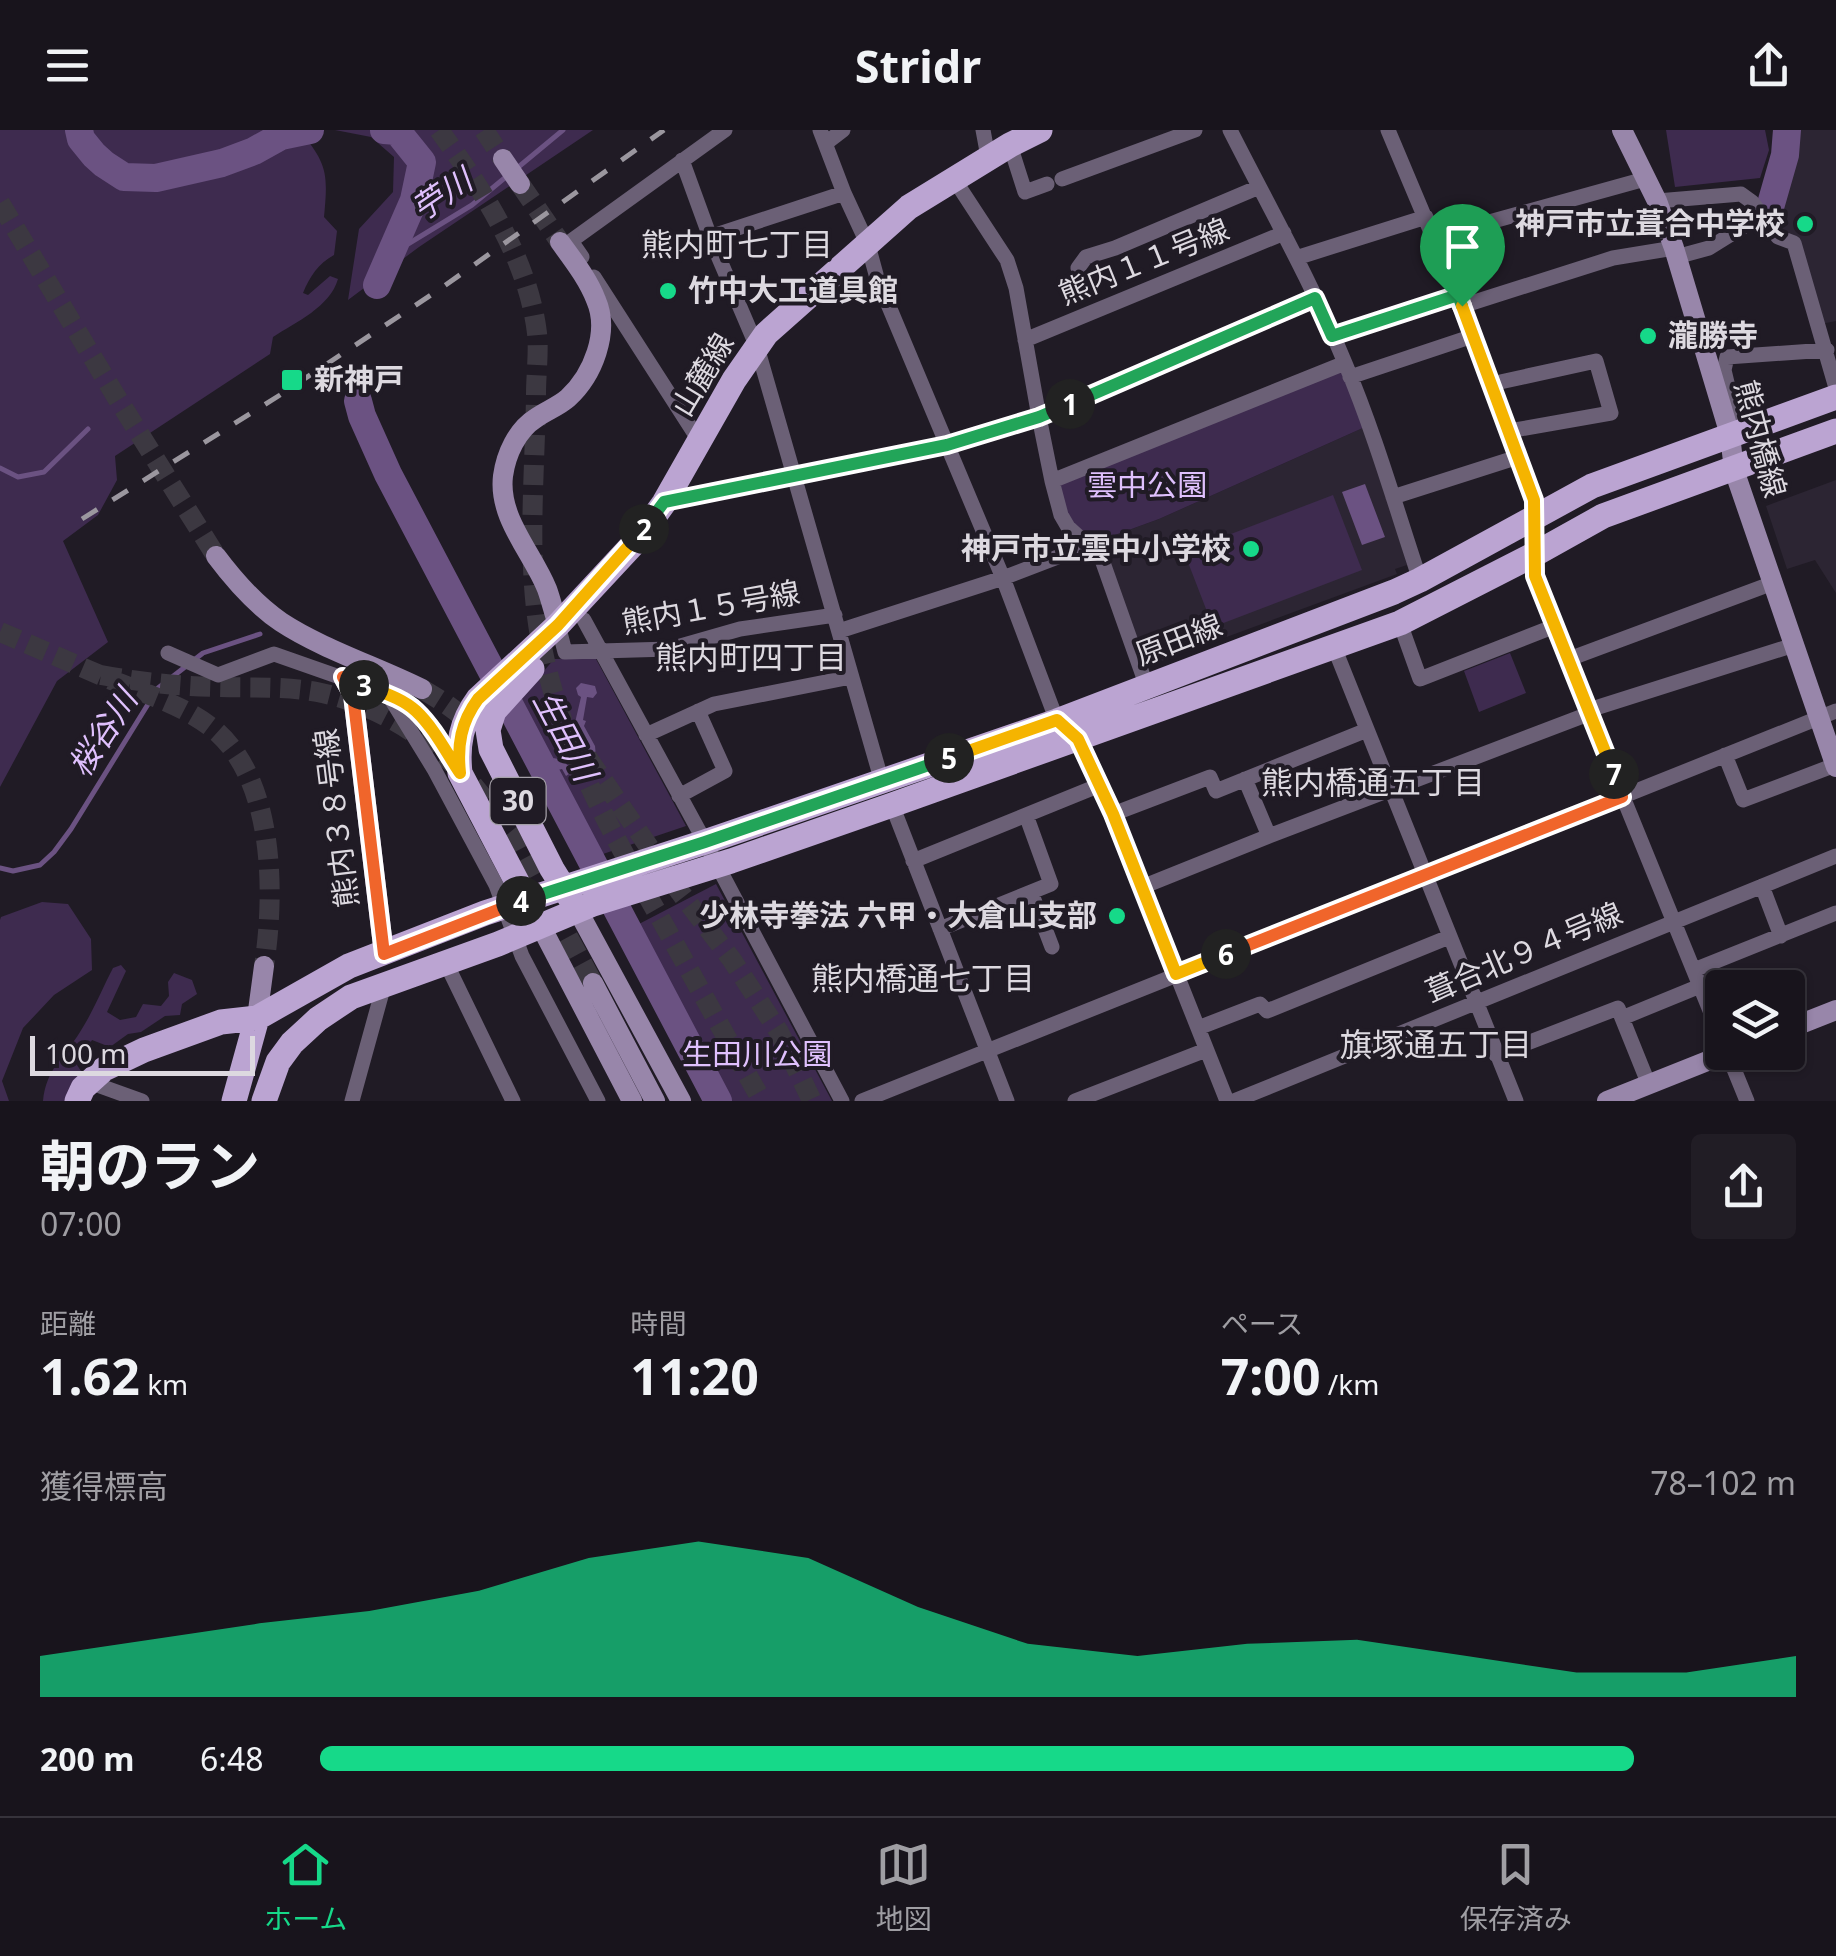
<!DOCTYPE html>
<html lang="ja">
<head>
<meta charset="utf-8">
<style>
  :root { --surface:#18141c; --page:#211d25; --text:#f1f3f6; --muted:#9f9ea3; --line:#36333b; --accent:#16d989 }
  body { margin:0; font-family:"Noto Sans","Noto Sans JP",sans-serif; background:var(--page); color:var(--text); height:100vh; display:flex; flex-direction:column; font-size:38px; white-space:nowrap }
  * { box-sizing:border-box; margin:0 }
  p { font-size:32px; color:var(--muted) }
  .icon { flex:none; width:55px; height:55px; fill:none; stroke:currentColor; stroke-width:2; stroke-linecap:round; stroke-linejoin:round }
  .map { position:relative; height:971px; overflow:hidden }
  .details { display:flex; flex-direction:column; background:var(--surface); flex:1 }
  .details>* { flex:none }
  .fabs { position:absolute; left:1705px; top:840px; display:grid; gap:20px }
  .fabs a { display:grid; place-items:center; width:100px; height:100px; border-radius:10px; background:var(--surface); box-shadow:0 2px 8px #0004,0 0 0 2px var(--line); font-size:50px }
  .scale { position:absolute; left:30px; bottom:25px; width:225px; box-sizing:border-box; padding-left:10px; border:5px solid #ddd9e0; border-top:0; font-size:28px; line-height:35px; white-space:nowrap; color:#ddd9e0; -webkit-text-stroke:8px #201b25; paint-order:stroke }
  .pin { position:absolute; display:grid; place-items:center; width:85px; height:85px; color:#fff; margin:-102px -42px; border-radius:50% 50% 50% 0; rotate:-45deg; box-shadow:0 0 10px #0007 }
  .pin .icon { rotate:45deg }
  .km { position:absolute; width:50px; height:50px; margin:-25px; border-radius:50%; background:#222; color:#fff; font-size:28px; line-height:50px; text-align:center }
  .round { display:grid; place-items:center; flex:none; width:105px; height:105px; border-radius:10px; background:var(--page) }
  .headline { display:flex; align-items:center; justify-content:space-between; height:170px; padding:0 40px }
  h1 { font-size:55px; font-weight:700; line-height:75px }
  .figures { display:grid; grid-template-columns:repeat(3,1fr); gap:15px; height:170px; padding:10px 40px }
  .figures div { display:grid; align-content:center }
  .figures b { font-size:50px; font-weight:700 }
  .figures small { font-size:28px; font-weight:400 }
  .figures p { font-size:28px }
  .chart { height:280px; padding:20px 40px }
  .chart p { display:flex; justify-content:space-between }
  .chart svg { width:100%; height:180px; margin-top:10px; fill:var(--accent); opacity:.7 }
  ul { padding:0 40px; list-style:none; font-size:32px }
  li { display:grid; grid-template-columns:160px 120px 1fr; align-items:center; height:75px }
  li i { height:25px; border-radius:12px; background:var(--accent) }
  header { display:flex; justify-content:space-between; align-items:center; height:130px; padding:0 40px; background:var(--surface); font-size:45px; font-weight:700 }
  .dock { display:flex; justify-content:space-around; align-items:center; height:140px; border-top:2px solid var(--line); background:var(--surface); font-size:28px; color:var(--muted) }
  .dock a { display:grid; justify-items:center; gap:5px }
  .dock .current { color:var(--accent) }
  .map>svg:first-child { display:block }
  .built { fill:#2c2533 }
  .green { fill:#3e2b4f }
  .water { fill:#6b5282 }
  .lines { fill:none; stroke-linecap:round; stroke-linejoin:round }
  .stream { stroke:#6b5282; stroke-width:5 }
  .river { stroke:#6b5282; stroke-width:28 }
  .secondary-tunnel { stroke:#3c3841; stroke-width:20; stroke-dasharray:20 10; stroke-linecap:butt }
  .street { stroke:#6b6076; stroke-width:15 }
  .secondary { stroke:#9886aa; stroke-width:20 }
  .primary { stroke:#bba4d2; stroke-width:25 }
  .rail { stroke:#9b979f; stroke-width:5; stroke-dasharray:18 18; stroke-linecap:butt }
  .split-1-casing { stroke:#fff; stroke-width:20 }
  .split-2-casing { stroke:#fff; stroke-width:20 }
  .split-3-casing { stroke:#fff; stroke-width:20 }
  .split-4-casing { stroke:#fff; stroke-width:20 }
  .split-5-casing { stroke:#fff; stroke-width:20 }
  .split-6-casing { stroke:#fff; stroke-width:20 }
  .split-7-casing { stroke:#fff; stroke-width:20 }
  .split-8-casing { stroke:#fff; stroke-width:20 }
  .split-1 { stroke:#22a559; stroke-width:12 }
  .split-2 { stroke:#22a559; stroke-width:12 }
  .split-3 { stroke:#f5b400; stroke-width:12 }
  .split-4 { stroke:#f0652b; stroke-width:12 }
  .split-5 { stroke:#22a559; stroke-width:12 }
  .split-6 { stroke:#f5b400; stroke-width:12 }
  .split-7 { stroke:#f0652b; stroke-width:12 }
  .split-8 { stroke:#f5b400; stroke-width:12 }
  .poi-dot { fill:#16d989; stroke:#201b25; stroke-width:4 }
  .labels { text-anchor:middle; stroke-width:8; stroke-linejoin:round; paint-order:stroke }
  .shield { fill:#201b25; stroke:#a4a0a8; stroke-width:2.5 }
  .shield-label { font-size:28px; font-weight:bold; fill:#ddd9e0 }
  .poi-label { font-size:30px; font-weight:bold; fill:#ddd9e0; stroke:#201b25; text-anchor:end }
  .street-label { font-size:30px; fill:#ddd9e0; stroke:#201b25 }
  .park-label { font-size:30px; fill:#dfc0fd; stroke:#201b25 }
  .water-label { font-size:32px; font-style:italic; fill:#dfc0fd; stroke:#201b25 }
  .neighbourhood-label { font-size:32px; fill:#ddd9e0; stroke:#201b25 }
</style>
</head>
<body>
<header><svg class="icon" aria-label="menu" viewBox="0 0 24 24"><path d="M4 6h16M4 12h16M4 18h16"/></svg>Stridr<svg class="icon" aria-label="share" viewBox="0 0 24 24"><path d="M12 15V3M7 8l5-5 5 5M5 13v7h14v-7"/></svg></header>
<div class="map">
<svg width="1836" height="971" viewBox="0 0 1836 971">
  <rect width="100%" height="100%" fill="#201b25"/>
  <!-- built -->
  <path class="built" d="M1793,0H1836V191L1821,194L1795,108L1778,101L1770,87L1784,52Z
    M1365,297L1407,435L1395,439L1397,444L1145,537L1093,413L1159,389Z
    M1836,350V463L1815,430L1787,439L1766,376Z"/>
  <!-- green -->
  <path class="green" d="M0,0H299C328,34 328,44 324,87L337,101L334,125C318,134 310,146 303,163L308,165L330,146L338,149C330,177 296,192 273,207L270,224L115,326L117,350L98,385L63,411L108,512L57,551L0,657Z
    M335,0H593L419,117L348,170L359,99L393,62L394,27L371,7Z
    M1666,0H1765L1769,20L1760,48L1675,57Z
    M1342,238L1365,297L1159,389L1093,413L1073,397L1057,354Z
    M1333,365L1362,440L1213,497L1184,422Z
    M1510,523L1526,563L1479,582L1464,541Z
    M554,529H596L686,696L600,725L517,573Z
    M716,754L832,971H730L637,795Z
    M42,772L68,774L91,809L92,840L54,865L23,898L2,951L9,971H0V790L1,787Z
    M121,835L126,841L107,882L120,890L136,887L143,874L161,876L169,866L168,852L174,843L192,850L197,864L182,874L180,885L165,886L141,902L128,904L110,917L92,910L77,935L83,944L72,971H43C46,939 64,928 80,902C93,882 102,859 113,838Z"/>
  <!-- water -->
  <path class="water" d="M1365,354L1385,407L1362,415L1342,362Z
    M581,553L595,556L597,563L593,568L587,567L583,590L586,591L584,596L595,616L596,627L601,634L596,642L585,640L572,648L569,644L566,646L562,639L558,640L553,628L564,630L567,635H574L576,638C596,628 586,610 574,597L581,567L578,565L576,558Z"/>
  <g class="lines">
    <!-- stream -->
    <path class="stream" d="M516,39L563,0
      M390,125L472,75L507,46
      M0,338L18,347L44,342L88,299
      M0,738L13,741L40,735L54,722L71,699L158,558L203,523L260,504"/>
    <!-- river -->
    <path class="river" d="M79,0L81,9L94,25L104,34L124,47L156,48L222,33L254,21L281,6L310,0
      M1769,81L1785,25L1787,0
      M377,155L414,70L422,32L397,1L384,0
      M358,271L362,286L388,344L718,971"/>
    <!-- secondary-tunnel -->
    <path class="secondary-tunnel" d="M439,0C482,59 528,128 537,203C539,223 536,244 536,264C535,349 525,438 543,522C562,613 609,698 655,779C691,843 726,907 762,971
      M484,0L503,29
      M520,54L560,112
      M0,73L117,268L216,426
      M0,502C38,518 76,535 114,551C149,565 188,577 217,602C275,654 275,765 264,836
      M101,545C139,552 177,556 216,557C250,558 284,556 317,562C368,572 415,599 453,634
      M422,559C442,571 461,582 476,601
      M587,627L680,762L732,830L779,902L812,971
      M473,655L512,703L593,853"/>
    <!-- street -->
    <path class="street" d="M820,0L844,63L868,115L877,148L1003,448L1057,591L1078,609L1113,684L1227,971
      M983,0L988,27
      M1230,0C1269,77 1312,153 1345,233C1375,304 1396,378 1420,450
      M1388,0L1462,176L1534,370L1535,445L1623,667L1722,910
      M826,13L843,0
      M1010,15L1025,62L1047,54
      M682,30L710,107L757,217L882,652
      M954,49L1007,130L1016,158L1039,287L1052,351L1061,385L1068,397L1101,427L1147,557
      M1062,49L1195,0
      M1657,71L1741,64L1752,72L1778,107L1794,113L1836,258
      M710,107L844,63
      M1435,107L1645,49
      M582,127L571,111L725,0
      M1676,127L1709,118L1762,85
      M1296,128L1426,87
      M1078,138L1086,127L1115,118L1259,57
      M594,147L700,312
      M1462,176L1613,128L1674,118
      M1333,206L1458,165
      M1025,210L1284,103
      M1350,247L1473,206
      M1491,254L1596,231L1611,283L1509,301
      M1731,296L1733,278L1724,240L1727,227L1827,220
      M1052,351L1345,233
      M1393,367L1518,327
      M664,373L947,315L1039,287L1315,168
      M584,490L705,712L842,971
      M1400,493L1420,549L1555,496
      M558,495L565,522L670,519L740,499L835,485
      M839,501L1003,448L1089,415
      M1334,517L1516,971
      M168,523L218,545L274,524L388,564L434,639L496,755L522,826L598,971
      M1569,529L1773,453
      M390,565L414,579L427,594L457,639
      M1589,580L1794,515
      M646,605L714,574L851,547
      M1725,625L1743,670L1835,635
      M679,666L725,641L698,581
      M892,675L1007,971
      M1113,684L1210,647L1216,661L1367,600
      M1269,706L1591,583
      M913,731L1100,655
      M1762,756L1781,806
      M1142,757L1269,706L1245,649
      M1031,762L1052,817
      M940,799L1051,754L1026,685
      M446,833L513,971
      M1694,840L1836,783
      M1198,898L1260,874L1267,881L1449,807
      M1727,922L1747,971
      M1496,925L1618,878L1622,888
      M89,952L142,971
      M1649,955L1622,888L1700,856
      M352,971L384,855
      M862,971L1836,581
      M1075,971L1206,920
      M1234,971L1836,726"/>
    <!-- secondary -->
    <path class="secondary" d="M1622,0L1657,71L1674,118L1730,305L1734,340L1836,637
      M503,29L520,54
      M216,426C234,450 256,475 281,492C322,519 378,537 422,559
      M558,495C554,483 551,470 547,459C532,422 498,388 503,346C506,324 517,300 536,288C546,281 559,276 568,268C593,245 610,202 596,170C588,149 573,130 560,112
      M343,547L353,565L384,824
      M578,781L681,971
      M536,787L632,971
      M593,853L655,971
      M257,888L264,836
      M1788,899L1836,880
      M1607,971L1730,922"/>
    <!-- primary -->
    <path class="primary" d="M532,539L494,581L488,600L491,619L552,739L570,768
      M526,769L460,643C457,615 461,592 478,569L558,495L638,409L664,373L734,250L766,204L909,77L1010,15L1040,0
      M77,971L83,958L104,939L144,920L221,892L257,888L349,836L485,783L705,712L1057,591L1394,462L1420,450L1592,356L1836,267
      M234,971L257,888
      M264,971L278,932L292,913L318,889L351,867L498,814L593,774L731,731L892,675L1400,493L1535,424L1603,386L1836,301"/>
    <!-- rail -->
    <path class="rail" d="M82,389L280,265L440,159L664,0"/>
  </g>
  <g class="lines">
    <!-- split-1 casing -->
    <g class="split-1-casing">
      <path id="split-1" d="M1070,274L1315,168L1332,206L1458,165L1462,176"/>
    </g>
    <!-- split-2 casing -->
    <g class="split-2-casing">
      <path id="split-2" d="M644,399L664,372L947,315L1039,287L1070,274"/>
    </g>
    <!-- split-3 casing -->
    <g class="split-3-casing">
      <path id="split-3" d="M364,555C381,562 402,568 416,581C434,598 446,622 460,643C457,615 461,592 478,569L558,495L644,399"/>
    </g>
    <!-- split-4 casing -->
    <g class="split-4-casing">
      <path id="split-4" d="M364,555L343,547L353,565L384,824L521,771"/>
    </g>
    <!-- split-5 casing -->
    <g class="split-5-casing">
      <path id="split-5" d="M521,771L705,712L949,628"/>
    </g>
    <!-- split-6 casing -->
    <g class="split-6-casing">
      <path id="split-6" d="M949,628L1057,590L1078,609L1113,684L1176,844L1226,824"/>
    </g>
    <!-- split-7 casing -->
    <g class="split-7-casing">
      <path id="split-7" d="M1226,824L1622,667L1614,644"/>
    </g>
    <!-- split-8 casing -->
    <g class="split-8-casing">
      <path id="split-8" d="M1462,176L1534,370L1535,446L1614,644"/>
    </g>
    <!-- split-1 -->
    <use href="#split-1" class="split-1"/>
    <!-- split-2 -->
    <use href="#split-2" class="split-2"/>
    <!-- split-3 -->
    <use href="#split-3" class="split-3"/>
    <!-- split-4 -->
    <use href="#split-4" class="split-4"/>
    <!-- split-5 -->
    <use href="#split-5" class="split-5"/>
    <!-- split-6 -->
    <use href="#split-6" class="split-6"/>
    <!-- split-7 -->
    <use href="#split-7" class="split-7"/>
    <!-- split-8 -->
    <use href="#split-8" class="split-8"/>
  </g>
  <!-- markers -->
  <g class="poi-dot">
    <circle cx="1805" cy="94" r="10"/>
    <circle cx="668" cy="161" r="10"/>
    <circle cx="1648" cy="206" r="10"/>
    <rect x="280" y="238" width="24" height="24" rx="5"/>
    <circle cx="1251" cy="419" r="10"/>
    <circle cx="1117" cy="786" r="10"/>
  </g>
  <g class="labels">
    <!-- shield labels -->
    <rect class="shield" x="490.5" y="648" width="55" height="46" rx="8"/>
    <g class="shield-label">
      <text x="518" y="681">30</text>
    </g>
    <!-- poi labels -->
    <g class="poi-label">
      <text x="1785" y="104">神戸市立葺合中学校</text>
      <text x="688" y="171" text-anchor="start">竹中大工道具館</text>
      <text x="1668" y="216" text-anchor="start">瀧勝寺</text>
      <text x="314" y="260" text-anchor="start">新神戸</text>
      <text x="1231" y="429">神戸市立雲中小学校</text>
      <text x="1097" y="796">少林寺拳法 六甲・大倉山支部</text>
    </g>
    <!-- street labels -->
    <g class="street-label">
      <text transform="translate(1144 132) rotate(-22)" y="10">熊内１１号線</text>
      <text transform="translate(703 245) rotate(-59)" y="10">山麓線</text>
      <text transform="translate(1760 309) rotate(75)" y="10">熊内橋線</text>
      <text transform="translate(711 478) rotate(-10)" y="10">熊内１５号線</text>
      <text transform="translate(1179 510) rotate(-21)" y="10">原田線</text>
      <text transform="translate(337 688) rotate(-97)" y="10">熊内３８号線</text>
      <text transform="translate(1524 823) rotate(-23)" y="10">葺合北９４号線</text>
    </g>
    <!-- park labels -->
    <g class="park-label">
      <text x="1147" y="366">雲中公園</text>
      <text x="757" y="935">生田川公園</text>
    </g>
    <!-- water labels -->
    <g class="water-label">
      <text transform="translate(442 65) rotate(-34)" y="11">苧川</text>
      <text transform="translate(103 603) rotate(-57)" y="11">桜谷川</text>
      <text transform="translate(565 606) rotate(62)" y="11">生田川</text>
    </g>
    <!-- neighbourhood labels -->
    <g class="neighbourhood-label">
      <text x="737" y="126">熊内町七丁目</text>
      <text x="751" y="539">熊内町四丁目</text>
      <text x="1373" y="664">熊内橋通五丁目</text>
      <text x="923" y="860">熊内橋通七丁目</text>
      <text x="1436" y="926">旗塚通五丁目</text>
    </g>
  </g>
</svg>
<div class="fabs">
<a><svg class="icon" aria-label="layers" viewBox="0 0 24 24"><path d="M12 4l9 5-9 5-9-5zM3 14l9 5 9-5"/></svg></a>
</div>
<div class="scale">100 m</div>
<div class="pin" style="left:1462px;top:176px;background:#1e9e55"><svg class="icon" aria-label="arrive" viewBox="0 0 24 24"><path d="M6 21V4h12l-3 4 3 4H6"/></svg></div>
<b class="km" style="left:1070px;top:274px">1</b>
<b class="km" style="left:644px;top:399px">2</b>
<b class="km" style="left:364px;top:555px">3</b>
<b class="km" style="left:521px;top:771px">4</b>
<b class="km" style="left:949px;top:628px">5</b>
<b class="km" style="left:1226px;top:824px">6</b>
<b class="km" style="left:1614px;top:644px">7</b>
</div>
<section class="details">
<div class="headline"><div><h1>朝のラン</h1><p>07:00</p></div><a class="round"><svg class="icon" aria-label="share" viewBox="0 0 24 24"><path d="M12 15V3M7 8l5-5 5 5M5 13v7h14v-7"/></svg></a></div>
<div class="figures">
<div><p>距離</p><b>1.62<small> km</small></b></div>
<div><p>時間</p><b>11:20</b></div>
<div><p>ペース</p><b>7:00<small> /km</small></b></div>
</div>
<div class="chart"><p><span>獲得標高</span>78–102 m</p>
<svg viewBox="0 0 160 44" preserveAspectRatio="none"><path d="M0 44V34L10 30L20 26L30 23L40 18L50 10L60 6L70 10L80 22L90 31L100 34L110 31L120 30L130 34L140 38L150 38L160 34V44z"/></svg>
</div>
<ul>
<li><b>200 m</b>6:48<i style="width:89%"></i></li>
</ul>
</section>
<nav class="dock">
<a class="current"><svg class="icon" aria-label="home" viewBox="0 0 24 24"><path d="M3 11l9-7 9 7M6 9v11h12V9"/></svg>ホーム</a>
<a><svg class="icon" aria-label="map" viewBox="0 0 24 24"><path d="M3 6l6-2 6 2 6-2v14l-6 2-6-2-6 2zM9 4v14M15 6v14"/></svg>地図</a>
<a><svg class="icon" aria-label="saved" viewBox="0 0 24 24"><path d="M7 4h10v16l-5-4-5 4z"/></svg>保存済み</a>
</nav>
</body>
</html>
